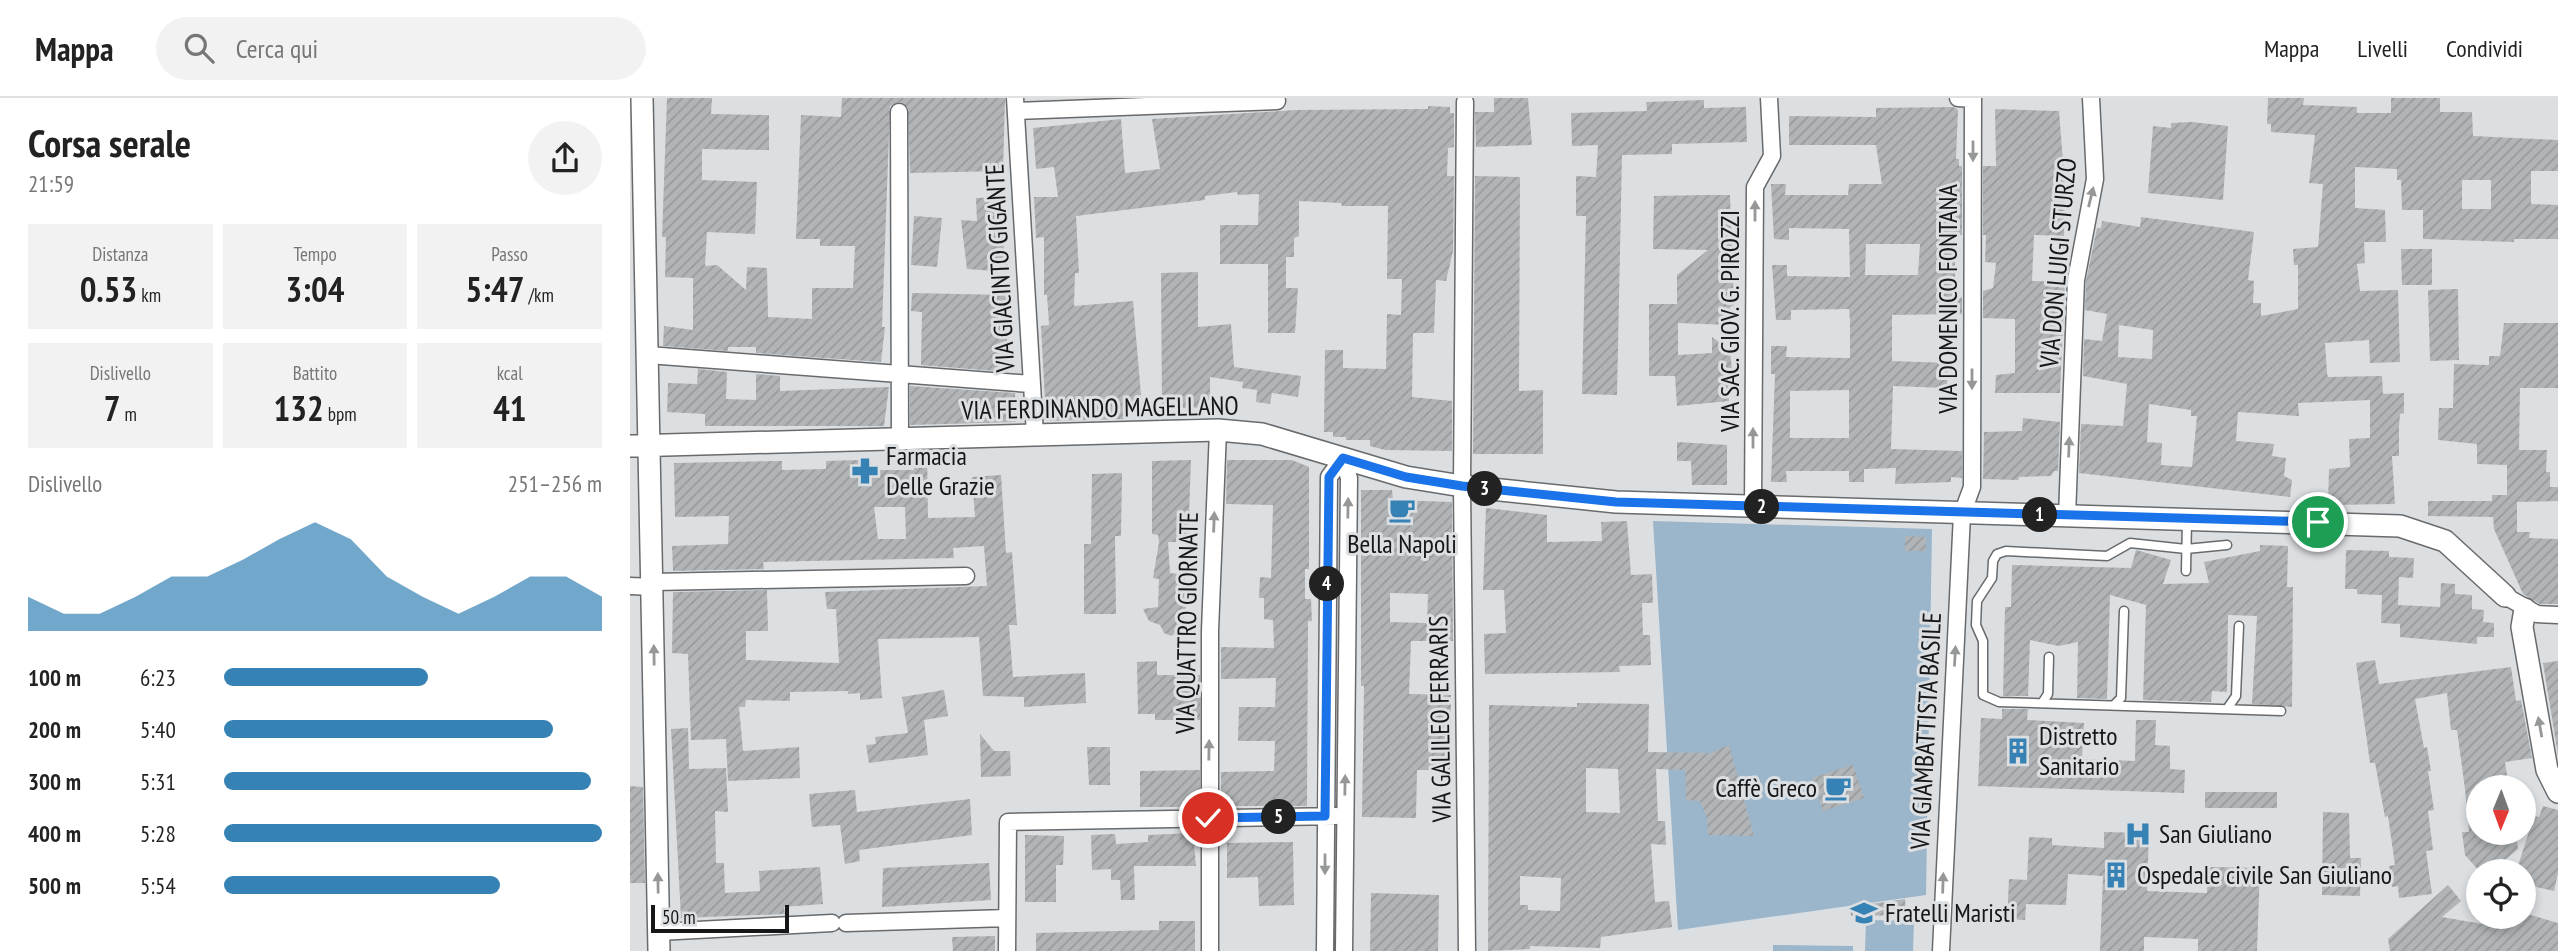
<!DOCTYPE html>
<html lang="it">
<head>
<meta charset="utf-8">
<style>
  :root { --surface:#fff; --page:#f2f2f2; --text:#222; --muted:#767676; --line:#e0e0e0; --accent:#3682b5 }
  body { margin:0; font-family:"PT Sans Narrow",sans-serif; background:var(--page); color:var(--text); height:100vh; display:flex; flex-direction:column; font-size:26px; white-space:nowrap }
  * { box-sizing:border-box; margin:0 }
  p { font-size:23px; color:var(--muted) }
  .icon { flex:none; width:38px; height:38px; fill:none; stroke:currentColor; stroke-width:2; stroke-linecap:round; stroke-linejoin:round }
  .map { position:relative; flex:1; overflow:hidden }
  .panel { display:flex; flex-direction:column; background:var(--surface); width:630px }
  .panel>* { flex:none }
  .needle { width:46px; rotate:181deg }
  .controls { position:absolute; left:1836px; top:677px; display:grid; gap:14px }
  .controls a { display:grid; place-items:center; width:70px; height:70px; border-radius:50%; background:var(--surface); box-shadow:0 4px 10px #0003; font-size:35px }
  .scale { position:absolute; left:21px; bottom:18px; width:138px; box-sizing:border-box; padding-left:7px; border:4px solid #161718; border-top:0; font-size:19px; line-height:24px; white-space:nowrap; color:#161718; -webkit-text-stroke:5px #dcdfe2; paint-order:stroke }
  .pin { position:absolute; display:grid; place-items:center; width:60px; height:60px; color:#fff; margin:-30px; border:4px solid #fff; border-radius:50%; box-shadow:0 2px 7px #0007 }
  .km { position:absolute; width:35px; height:35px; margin:-18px; border-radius:50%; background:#222; color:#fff; font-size:19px; line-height:35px; text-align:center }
  .round { display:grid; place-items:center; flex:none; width:74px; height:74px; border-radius:37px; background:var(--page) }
  .head { display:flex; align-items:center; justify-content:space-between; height:119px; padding:0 28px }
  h1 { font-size:38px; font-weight:600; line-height:52px }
  .metrics { display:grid; grid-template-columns:repeat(3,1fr); gap:10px; height:119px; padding:7px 28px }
  .metrics div { display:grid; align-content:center; border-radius:0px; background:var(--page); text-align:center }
  .metrics b { font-size:35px; font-weight:600 }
  .metrics small { font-size:19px; font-weight:400 }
  .metrics p { font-size:19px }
  .chart { height:196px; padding:14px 28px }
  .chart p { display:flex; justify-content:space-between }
  .chart svg { width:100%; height:126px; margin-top:7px; fill:var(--accent); opacity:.7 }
  ul { padding:0 28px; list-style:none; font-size:23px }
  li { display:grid; grid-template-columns:112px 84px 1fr; align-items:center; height:52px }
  li i { height:18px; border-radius:9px; background:var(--accent) }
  header { display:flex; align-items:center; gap:42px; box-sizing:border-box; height:98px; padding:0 35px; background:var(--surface); border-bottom:2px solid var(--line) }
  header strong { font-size:33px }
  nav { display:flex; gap:38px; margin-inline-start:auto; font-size:24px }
  .search { width:490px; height:63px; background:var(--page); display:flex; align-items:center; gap:18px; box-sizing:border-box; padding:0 24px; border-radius:38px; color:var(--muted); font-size:26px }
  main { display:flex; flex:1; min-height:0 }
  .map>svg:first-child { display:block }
  .green { fill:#9bb5ca }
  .building { fill:url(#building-hatch); fill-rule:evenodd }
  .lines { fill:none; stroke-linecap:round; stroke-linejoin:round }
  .lane-casing { stroke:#686a6c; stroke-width:11 }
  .street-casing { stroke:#686a6c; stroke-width:19 }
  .secondary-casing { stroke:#686a6c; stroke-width:24 }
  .lane { stroke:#fff; stroke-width:8 }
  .street { stroke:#fff; stroke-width:16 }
  .secondary { stroke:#fff; stroke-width:21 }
  .oneway { fill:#969797 }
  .route-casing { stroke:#fff; stroke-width:14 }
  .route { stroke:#1a73e8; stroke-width:9 }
  .labels { text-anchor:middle; stroke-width:6; stroke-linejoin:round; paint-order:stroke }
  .street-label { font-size:26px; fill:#161718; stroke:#dcdfe2 }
  .poi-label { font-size:26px; fill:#161718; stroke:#dcdfe2; text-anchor:start }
</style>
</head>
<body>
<header>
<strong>Mappa</strong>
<div class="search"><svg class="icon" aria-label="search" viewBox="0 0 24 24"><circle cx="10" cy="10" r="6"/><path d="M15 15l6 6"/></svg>Cerca qui</div>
<nav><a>Mappa</a><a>Livelli</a><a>Condividi</a></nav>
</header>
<main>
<section class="panel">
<div class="head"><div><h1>Corsa serale</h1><p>21:59</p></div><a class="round"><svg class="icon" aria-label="share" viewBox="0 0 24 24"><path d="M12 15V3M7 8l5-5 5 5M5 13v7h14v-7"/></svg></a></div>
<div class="metrics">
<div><p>Distanza</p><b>0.53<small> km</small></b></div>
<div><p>Tempo</p><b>3:04</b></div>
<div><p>Passo</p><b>5:47<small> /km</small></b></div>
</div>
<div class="metrics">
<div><p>Dislivello</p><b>7<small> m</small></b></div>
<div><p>Battito</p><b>132<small> bpm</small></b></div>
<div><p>kcal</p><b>41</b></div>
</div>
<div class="chart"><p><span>Dislivello</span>251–256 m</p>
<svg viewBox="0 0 160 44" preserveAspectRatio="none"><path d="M0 44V32L10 38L20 38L30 32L40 25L50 25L60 19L70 12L80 6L90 12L100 25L110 32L120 38L130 32L140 25L150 25L160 32V44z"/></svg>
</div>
<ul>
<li><b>100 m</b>6:23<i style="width:54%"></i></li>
<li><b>200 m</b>5:40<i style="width:87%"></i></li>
<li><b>300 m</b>5:31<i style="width:97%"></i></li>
<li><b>400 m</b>5:28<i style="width:100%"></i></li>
<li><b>500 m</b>5:54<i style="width:73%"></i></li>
</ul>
</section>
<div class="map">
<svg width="1928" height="853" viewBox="0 0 1928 853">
  <defs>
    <pattern id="building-hatch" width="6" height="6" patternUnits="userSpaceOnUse" patternTransform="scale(1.75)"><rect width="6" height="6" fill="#b2b5b7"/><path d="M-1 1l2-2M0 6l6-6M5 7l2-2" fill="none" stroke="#989b9d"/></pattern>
  </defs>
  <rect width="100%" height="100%" fill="#dcdfe2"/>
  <!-- green -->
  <path class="green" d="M1023,423L1302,431L1296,797L1048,832Z
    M1236,822L1284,823L1283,853H1235Z
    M1143,847L1223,848V853H1143Z"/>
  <!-- building -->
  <path class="building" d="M37,0H82L81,16L139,17V52L72,51V82L127,84L125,136L77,134L75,168L87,167L116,192L117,169L137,170L138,219L182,221V190H223L225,148H190V141H166L171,17L211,19L212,0H375L373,73L280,75L278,9L270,4L260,8L252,229H255L251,264L126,255V249H98V253L33,248L34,228L63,232V180L35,179L36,139H32Z
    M864,0H898L902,47L846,49L845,14H864Z
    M1638,0H1674L1673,7L1727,9V15H1761V0H1810V14H1842L1843,38L1928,42V73H1901V106L1928,107V141H1884V144L1793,141V112H1772L1771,82H1767V71L1725,69V110L1755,112L1756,144H1734L1735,165L1727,166L1730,193L1768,192L1770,264L1740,265L1739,242L1695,245L1697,275L1698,279L1752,278L1753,296L1774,295V315L1770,316L1769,329V358H1762L1765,406L1698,407L1699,371L1720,369L1719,341L1740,340V302L1668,305L1669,318L1608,314L1606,343L1644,346L1642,358L1656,360L1654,378L1662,382L1660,399L1449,375L1451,326L1493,328L1497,286L1453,278L1454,241L1472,243L1477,216L1455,212L1456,183L1467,130H1471L1472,123L1510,129L1511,119L1624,134L1618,182L1624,183L1623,205H1631V218L1668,211V167H1664L1663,151L1688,149L1693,86L1679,85L1685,37L1641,34V26H1637ZM1832,82H1861V111H1832ZM1489,227L1523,232L1522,261L1488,259ZM1519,306L1561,312V318H1567L1562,369L1531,367L1532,345L1517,344Z
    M1074,2V10L1116,9L1117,44L1042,46V56L992,57L987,297L952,296L956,118H946V78L966,79L968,47L942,48L941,15L1017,13L1016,4Z
    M798,8L820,9V15H824V49L818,50L817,78H824L823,153L816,183L806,182L804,235H783L782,299L822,303V353L755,352L740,348V342H716V339H703V334H694L695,252H713V270L756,271L757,216L771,217L772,181H757L758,108H712L711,105L669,103V138L664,140V159H656V190H668L665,235H638V166H590V127H628L629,96L608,97L607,94L575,98V102L446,118L449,175H445L444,208L503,203L512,309H500L499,321L416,323L411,228L419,227L417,197H414V139L406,140L404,99H428L424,69L406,71L403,30L491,21L495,75L530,71L522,21L666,12L798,11Z
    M1323,9L1328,12L1326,61H1329V68H1332V137H1325V201L1332,199V216L1262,217V263L1318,265L1317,290L1263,288L1261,351L1332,353V380L1321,379V384L1265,386L1266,370L1234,371V384H1219V373H1156L1157,384H1141L1145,276H1141V248H1157L1156,259L1220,260V222L1219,211L1161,212V222H1146L1142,167H1157V178L1220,179L1219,131L1159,130V142L1144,141L1141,86H1156L1155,97H1218L1219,86H1252L1246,47H1159V18L1246,19V10ZM1236,146H1290L1288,177H1235ZM1219,292V340H1160V293Z
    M1365,11L1429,13L1435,89L1434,138L1404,137L1402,183L1435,184L1430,295H1365L1366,277L1385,275V221L1353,220V193L1363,190L1366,165L1355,164L1356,137H1353V68H1366Z
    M1562,24L1598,28L1593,102L1518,95L1523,28L1541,30V25Z
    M845,78L890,79L889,293L913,292V356H843Z
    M1075,97H1100L1104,207L1100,209V227L1048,225V257L1082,255V239L1100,252L1103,282L1098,289L1099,303L1047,308L1045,278H1019V206H1047V177L1078,152L1023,151L1024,98Z
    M372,99L374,157L378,158V174L337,171L331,122L347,123L346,100Z
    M284,118L312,120L307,169L281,167Z
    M1771,151H1802V187H1772Z
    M568,174V229L601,226L604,269L671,278L668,299L642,295L640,306L626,304L627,292L612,290L613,284L580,279V309L532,311L531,175Z
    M1828,191L1829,262L1800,263L1798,192Z
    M282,195L376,197L378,274L291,267L292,214L281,213Z
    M1874,225H1928V290H1890L1889,352H1917L1916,374H1920V389H1928V403L1887,404V434H1900L1899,440L1928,441V506H1910L1893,496L1864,431L1863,419L1798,418V403H1862V397H1877V367L1847,366V346L1808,342L1809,310H1823L1824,266L1859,267V258H1870Z
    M68,271L97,274L96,301L126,302V276L150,278V293L259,289L254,328H75V316L37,314L38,285L67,286Z
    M280,288L385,295L386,324L280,327Z
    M1393,320L1430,324L1428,373H1424L1421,378L1389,379L1388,382L1353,381L1354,334L1392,333Z
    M1047,344L1097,347V387H1062L1061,363H1047Z
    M284,353H297L298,420L345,419L342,379L371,377L376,455L382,454L387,527H379L383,579L455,575L456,605L394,609V599L353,598L349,539L248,541L252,600L230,602V595L218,596V593L160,594V603L116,602L115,609H109L113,653L169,649L170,680L98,683L96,641L61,642L58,556L42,555L43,494L137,492L138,533H116V562L209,565L206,511H197L195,494L357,488L354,448L323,450L324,460L133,464L134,471L43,473L42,448L98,446L99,418L45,419L44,365L152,363V372L196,371V363L230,362V368L245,367V372H284ZM244,409H275L276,441H248Z
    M561,362L558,444H538L540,475L555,477L556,513L549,533L541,538L534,535L530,527L519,523L513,511L528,509L529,481L523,480L529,444L528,437L522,436V363Z
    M597,362H662L679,369V471H675V501H681L682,523H678L677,708H591V674L644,673L645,643H608L609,609H645L646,580L591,581V549L644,550L643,522L634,521V500H629L630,479L641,480L643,407L596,406Z
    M492,375L491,438H485L486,516H454V446H461L462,376Z
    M731,392H762L763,402L822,404L823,543H781L779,596L821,597L820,672H787L786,720L732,719L734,588H731ZM760,495L798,496L797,525L760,524Z
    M856,410L917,417V444L972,443L971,424L997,423L1001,477L1022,476L1023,505H1012L1013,537H1020L1021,567L989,568L990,574L855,576L854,536L876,535L874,492H853Z
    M1275,438L1296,439V453H1275Z
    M1630,447L1658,448L1657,489H1663L1662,609L1622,606L1627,518L1598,517L1597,594L1582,593L1581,604L1513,602L1516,507L1480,497L1477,601L1447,600L1448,544L1429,548L1400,542L1398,598H1373L1375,509H1381L1382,467L1501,470L1506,452L1541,462L1533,486L1579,485L1574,464L1630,453Z
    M1716,452L1759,453V459L1784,460L1783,480L1769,479L1768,507L1810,509L1811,485L1825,486V496L1842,497V511L1854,512L1853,524L1864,525V539H1847V546L1770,539V526L1751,525L1752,497L1727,496V491H1715Z
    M1745,562L1749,586L1881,569L1886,603L1891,602L1902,660L1875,664L1879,690H1848V735H1886L1888,751L1861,774H1850L1835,757L1832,734H1839L1835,691L1827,632H1821L1817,595L1785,601L1794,650L1797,649L1801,673H1798L1804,712L1798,713L1803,752L1796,753L1802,796L1769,800L1768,788L1762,789L1759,768L1765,767L1758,718L1755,719L1745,665H1740L1726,565Z
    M527,563V577H570V622H525V616H508L507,564Z
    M1928,563V657L1913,565Z
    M314,592L318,618L294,622L298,657L239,665L236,647L246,646L245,639L278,635L272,599Z
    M947,605L1019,606L1018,654L1081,655L1099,647L1124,738L1078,737L1077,721L1070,703L1056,702L1055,672L1026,671L1028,723H1035L1036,747L1021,746L1025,804L1039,803L1042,829L971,839L970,850L900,848V851L858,853L859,607L947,609ZM956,670L988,671L990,715L956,714ZM890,778L931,780L930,813L898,812V807H890Z
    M1372,611H1398L1397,622L1454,625L1452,661L1505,663L1506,622H1526L1525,647L1540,648V671L1555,672L1554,695L1348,688L1351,620L1372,621Z
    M58,630L59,671L96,670L98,714L85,713L86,765H94L95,795L130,793L129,773L190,769L193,806L154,809L155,816L51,820L41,631Z
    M350,636L364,653H380L381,678L351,679Z
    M457,649H480V687H459Z
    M1223,667L1234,700L1193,713L1182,680Z
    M570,672V709H510V673Z
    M0,688L13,689L15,785H0Z
    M225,692L227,714L340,701L342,737L229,752L230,763L215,766L210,727L182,729L179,696Z
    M1575,694H1647V710H1575Z
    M1913,708L1928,712V775L1924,793L1894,786V774H1886L1904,718L1909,719Z
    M1693,714L1719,715L1720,760H1731L1730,798L1692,797Z
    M1474,734L1519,735L1517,793L1577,795L1578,769L1630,770L1627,853H1568V841L1514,839V853H1470L1473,778L1438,776L1436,807L1396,806L1395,822L1377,821L1379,781L1397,782L1399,739L1422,740V747L1474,750Z
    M563,735L566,768H504L505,802H491L490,782H481V771L462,772L461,737L485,736L486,746L518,744V737Z
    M395,737L434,738L433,767H426V804H395Z
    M663,744L664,807L629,808L628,779L597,780V745Z
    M359,765L361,802L252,809L253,770Z
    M1818,787L1831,803L1812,819L1858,827L1860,819H1896L1897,816L1928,825V853H1760L1758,841Z
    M741,795L809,797L808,853H740Z
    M1275,801L1276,817L1221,818L1220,809Z
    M529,823H565V853H406V835L529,832Z
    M365,838V853H323L322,839Z"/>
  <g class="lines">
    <!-- lane casing -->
    <g class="lane-casing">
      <path id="lane" d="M1597,447L1556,451L1500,445L1477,458L1376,453L1367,456L1363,463L1362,480L1347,503L1346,527L1353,543V597L1369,604L1651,613
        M1556,473L1557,423
        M1412,605L1418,596L1419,559
        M1484,607L1491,600L1494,513
        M1597,611L1606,598L1609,528"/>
    </g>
    <!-- street casing -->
    <g class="street-casing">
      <path id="street" d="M385,0L405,337
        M835,4L832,388L837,853
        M386,13L647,3
        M269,14L270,342
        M18,257L401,286
        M713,360L719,380L714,853
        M1123,409L1125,89L1142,58L1139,0
        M1437,418L1446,182L1465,81L1461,0
        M23,484L336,478
        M0,488L23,489
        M1875,498L1907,516L1928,517
        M216,825L377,820
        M28,834L202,825
        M377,853L378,724L706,718
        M580,853V533L588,332
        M695,853L699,379L713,360
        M1311,853L1332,416L1342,389L1343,1L1328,0"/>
    </g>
    <!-- secondary casing -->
    <g class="secondary-casing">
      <path id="secondary" d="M12,0L29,853
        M0,348L588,332L632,336L776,379L832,388L986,404L1770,428L1815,443L1875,498
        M1895,511L1892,529L1917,672L1928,694"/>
    </g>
    <!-- lane -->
    <use href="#lane" class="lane"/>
    <!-- street -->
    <use href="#street" class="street"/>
    <!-- secondary -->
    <use href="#secondary" class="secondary"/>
  </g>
  <!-- one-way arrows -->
  <defs><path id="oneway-solid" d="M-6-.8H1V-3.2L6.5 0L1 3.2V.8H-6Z" transform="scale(1.75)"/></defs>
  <g class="oneway">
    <use href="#oneway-solid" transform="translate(1343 53) rotate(90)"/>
    <use href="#oneway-solid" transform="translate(1461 99) rotate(-76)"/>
    <use href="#oneway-solid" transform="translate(1125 113) rotate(-90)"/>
    <use href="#oneway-solid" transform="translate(1342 281) rotate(90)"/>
    <use href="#oneway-solid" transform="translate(1123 340) rotate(-90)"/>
    <use href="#oneway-solid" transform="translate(1439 349) rotate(-88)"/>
    <use href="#oneway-solid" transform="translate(718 410) rotate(-89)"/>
    <use href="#oneway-solid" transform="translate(584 424) rotate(-88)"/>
    <use href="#oneway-solid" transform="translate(24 557) rotate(-91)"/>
    <use href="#oneway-solid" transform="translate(1325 558) rotate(-87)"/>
    <use href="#oneway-solid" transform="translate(1910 629) rotate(-100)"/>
    <use href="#oneway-solid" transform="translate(579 652) rotate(-89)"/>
    <use href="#oneway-solid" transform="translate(715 687) rotate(-89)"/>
    <use href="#oneway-solid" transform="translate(695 766) rotate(90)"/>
    <use href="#oneway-solid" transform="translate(28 785) rotate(-91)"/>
    <use href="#oneway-solid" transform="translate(1313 785) rotate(-88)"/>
  </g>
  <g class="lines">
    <!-- route casing -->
    <g class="route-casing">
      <path id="route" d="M578,720L695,718L699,379L713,360L776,379L832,388L986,404L1688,424"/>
    </g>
    <!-- route -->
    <use href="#route" class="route"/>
  </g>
  <!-- icons -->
  <defs>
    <g id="pharmacy-bare" transform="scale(2.1)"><path d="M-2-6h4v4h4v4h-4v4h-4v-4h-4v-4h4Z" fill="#3682b5" stroke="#dcdfe2" stroke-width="2.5" paint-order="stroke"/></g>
    <g id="cafe-bare" transform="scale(2.1)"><path d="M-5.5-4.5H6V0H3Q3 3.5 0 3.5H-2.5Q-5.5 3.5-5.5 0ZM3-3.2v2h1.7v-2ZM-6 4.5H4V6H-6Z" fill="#3682b5" stroke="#dcdfe2" stroke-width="2.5" paint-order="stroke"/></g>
    <g id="building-bare" transform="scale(2.1)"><path d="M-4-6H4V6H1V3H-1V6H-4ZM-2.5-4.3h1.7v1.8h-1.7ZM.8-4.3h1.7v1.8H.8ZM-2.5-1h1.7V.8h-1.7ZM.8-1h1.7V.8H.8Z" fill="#3682b5" stroke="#dcdfe2" stroke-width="2.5" paint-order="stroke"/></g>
    <g id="hospital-bare" transform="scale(2.1)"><path d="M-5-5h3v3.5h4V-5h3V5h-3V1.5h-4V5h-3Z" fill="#3682b5" stroke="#dcdfe2" stroke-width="2.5" paint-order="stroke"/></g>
    <g id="school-bare" transform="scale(2.1)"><path d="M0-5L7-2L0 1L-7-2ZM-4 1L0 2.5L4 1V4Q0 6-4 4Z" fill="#3682b5" stroke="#dcdfe2" stroke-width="2.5" paint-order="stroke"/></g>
  </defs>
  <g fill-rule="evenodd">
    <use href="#pharmacy-bare" x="235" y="373"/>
    <use href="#cafe-bare" x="772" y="412"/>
    <use href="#building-bare" x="1388" y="653"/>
    <use href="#cafe-bare" x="1208" y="690"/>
    <use href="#hospital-bare" x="1508" y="736"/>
    <use href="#building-bare" x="1486" y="777"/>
    <use href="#school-bare" x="1234" y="815"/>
  </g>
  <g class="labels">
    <!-- street labels -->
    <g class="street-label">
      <text transform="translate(1428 165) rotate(-85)" y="9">VIA DON LUIGI STURZO</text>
      <text transform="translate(370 170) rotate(-93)" y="9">VIA GIACINTO GIGANTE</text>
      <text transform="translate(1318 201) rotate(-90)" y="9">VIA DOMENICO FONTANA</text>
      <text transform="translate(1100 223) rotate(-90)" y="9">VIA SAC. GIOV. G. PIROZZI</text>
      <text transform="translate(470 310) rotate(-1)" y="9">VIA FERDINANDO MAGELLANO</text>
      <text transform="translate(557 525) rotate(-89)" y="9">VIA QUATTRO GIORNATE</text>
      <text transform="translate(810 621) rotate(-91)" y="9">VIA GALILEO FERRARIS</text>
      <text transform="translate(1296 633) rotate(-87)" y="9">VIA GIAMBATTISTA BASILE</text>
    </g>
    <!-- poi labels -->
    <g class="poi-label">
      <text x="256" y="367">Farmacia<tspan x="256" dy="30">Delle Grazie</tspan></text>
      <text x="772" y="455" text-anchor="middle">Bella Napoli</text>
      <text x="1409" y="647">Distretto<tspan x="1409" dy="30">Sanitario</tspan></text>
      <text x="1187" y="699" text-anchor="end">Caffè Greco</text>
      <text x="1529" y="745">San Giuliano</text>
      <text x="1507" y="786">Ospedale civile San Giuliano</text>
      <text x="1255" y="824">Fratelli Maristi</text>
    </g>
  </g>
</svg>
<div class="controls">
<a><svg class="needle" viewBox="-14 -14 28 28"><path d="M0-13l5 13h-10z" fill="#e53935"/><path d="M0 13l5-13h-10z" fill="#767676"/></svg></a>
<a><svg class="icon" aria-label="locate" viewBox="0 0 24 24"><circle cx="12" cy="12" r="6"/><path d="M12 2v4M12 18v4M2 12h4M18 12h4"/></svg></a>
</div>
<div class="scale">50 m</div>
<div class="pin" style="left:1688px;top:424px;background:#1e9e55"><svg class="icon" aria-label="arrive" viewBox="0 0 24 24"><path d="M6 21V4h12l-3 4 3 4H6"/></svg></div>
<div class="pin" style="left:578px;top:720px;background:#d93025"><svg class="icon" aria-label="check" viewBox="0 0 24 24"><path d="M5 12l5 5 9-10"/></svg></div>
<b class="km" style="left:1410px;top:417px">1</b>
<b class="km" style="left:1132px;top:409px">2</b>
<b class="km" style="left:855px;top:391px">3</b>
<b class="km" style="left:697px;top:486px">4</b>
<b class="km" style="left:649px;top:719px">5</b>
</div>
</main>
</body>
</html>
